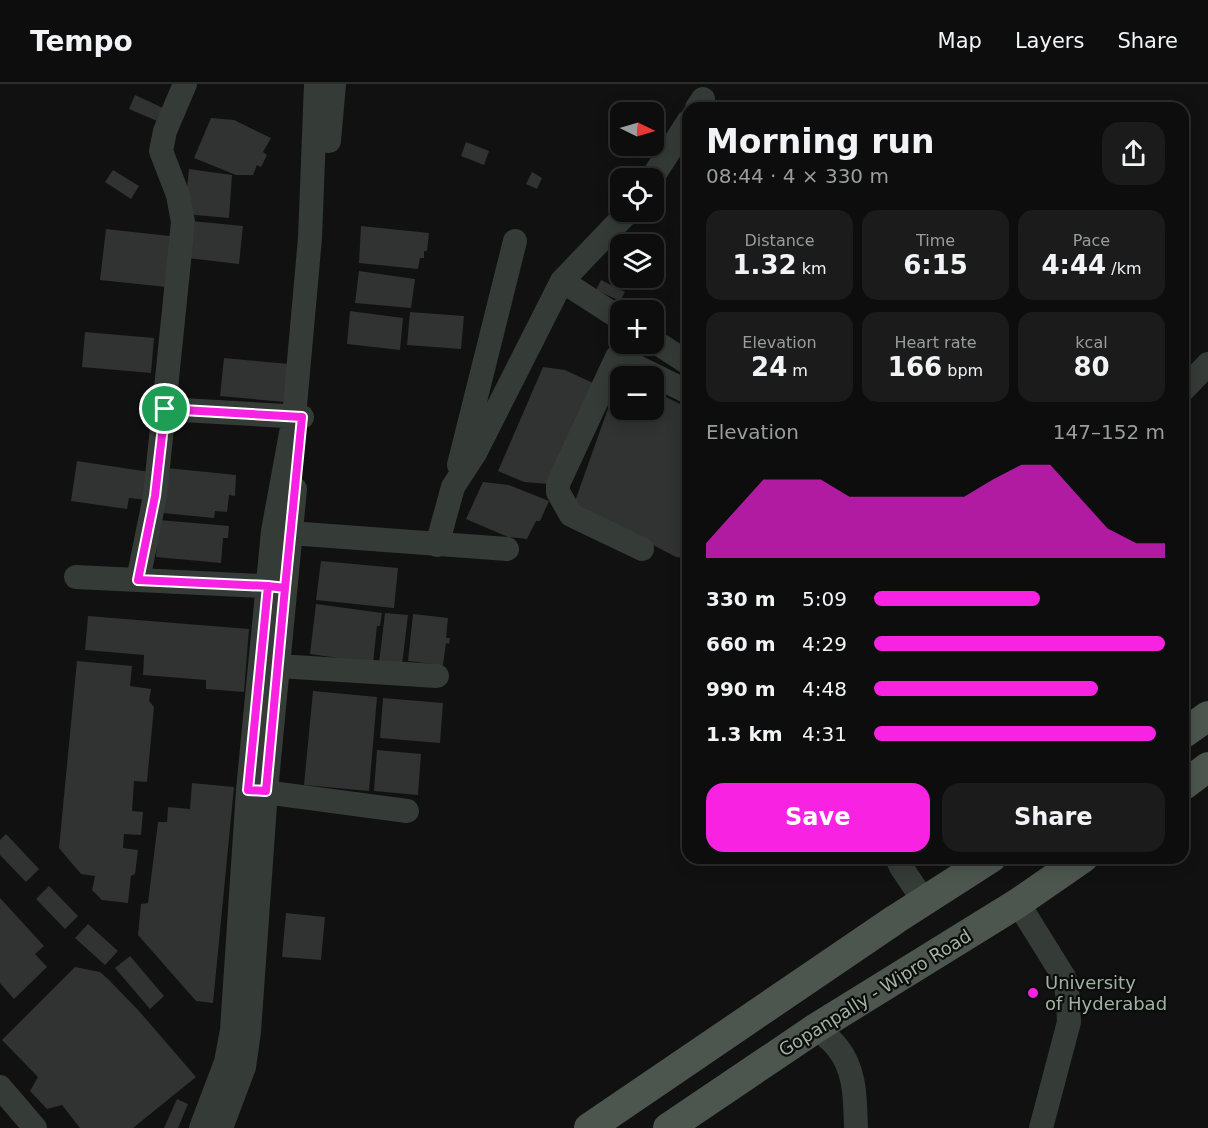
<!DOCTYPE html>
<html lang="en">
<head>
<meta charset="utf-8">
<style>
  :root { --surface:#0c0d0c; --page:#1a1b1a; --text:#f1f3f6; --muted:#9a9c9d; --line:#2c2d2d; --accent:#f722e2 }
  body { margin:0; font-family:"DejaVu Sans",sans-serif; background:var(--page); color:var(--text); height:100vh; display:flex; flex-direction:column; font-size:22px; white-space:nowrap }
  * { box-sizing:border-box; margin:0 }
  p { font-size:20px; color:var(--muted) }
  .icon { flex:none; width:33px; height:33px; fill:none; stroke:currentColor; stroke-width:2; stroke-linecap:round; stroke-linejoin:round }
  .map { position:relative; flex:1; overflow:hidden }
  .panel { position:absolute; left:682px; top:18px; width:507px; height:762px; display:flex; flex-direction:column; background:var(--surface); border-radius:18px; box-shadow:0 3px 15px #0003,0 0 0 2px var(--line) }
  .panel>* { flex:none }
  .needle { width:39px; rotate:95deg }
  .buttons { position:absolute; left:610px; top:18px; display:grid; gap:12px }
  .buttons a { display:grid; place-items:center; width:54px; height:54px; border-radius:12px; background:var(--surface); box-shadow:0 3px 15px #0003,0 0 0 2px var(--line); font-size:30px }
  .pin { position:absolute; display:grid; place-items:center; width:51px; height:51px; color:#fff; margin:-26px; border:3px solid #fff; border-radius:50%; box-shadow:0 2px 6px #0007 }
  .round { display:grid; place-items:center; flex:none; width:63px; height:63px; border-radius:18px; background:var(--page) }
  .summary { display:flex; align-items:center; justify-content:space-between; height:102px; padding:0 24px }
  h1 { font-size:33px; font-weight:800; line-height:45px }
  .stats { display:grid; grid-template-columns:repeat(3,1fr); gap:9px; height:102px; padding:6px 24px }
  .stats div { display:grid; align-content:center; border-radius:15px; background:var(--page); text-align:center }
  .stats b { font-size:26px; font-weight:800 }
  .stats small { font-size:16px; font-weight:400 }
  .stats p { font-size:16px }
  .chart { height:168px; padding:12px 24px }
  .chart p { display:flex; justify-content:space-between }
  .chart svg { width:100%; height:108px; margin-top:6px; fill:var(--accent); opacity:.7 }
  .button { display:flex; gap:12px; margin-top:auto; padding:12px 24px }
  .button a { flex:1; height:69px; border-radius:18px; background:var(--accent); color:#fff; font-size:24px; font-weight:800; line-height:69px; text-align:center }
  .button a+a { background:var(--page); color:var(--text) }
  ul { padding:0 24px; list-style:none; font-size:20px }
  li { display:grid; grid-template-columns:96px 72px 1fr; align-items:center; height:45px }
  li i { height:15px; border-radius:8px; background:var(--accent) }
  header { display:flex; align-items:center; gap:36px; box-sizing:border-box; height:84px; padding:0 30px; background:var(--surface); border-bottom:2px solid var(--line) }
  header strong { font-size:28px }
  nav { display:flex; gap:33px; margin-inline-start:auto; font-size:21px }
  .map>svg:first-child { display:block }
  .building { fill:#303331 }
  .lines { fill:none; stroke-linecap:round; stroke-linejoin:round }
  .minor { stroke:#353b37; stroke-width:24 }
  .major { stroke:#4c554e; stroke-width:30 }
  .route-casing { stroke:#fff; stroke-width:12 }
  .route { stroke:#f722e2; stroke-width:8 }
  .poi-dot { fill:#f722e2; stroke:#0b0c0b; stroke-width:2 }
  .labels { text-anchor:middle; stroke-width:4.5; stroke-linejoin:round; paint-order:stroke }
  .poi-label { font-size:18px; fill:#a0b3a3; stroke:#0b0c0b; text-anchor:start }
  .street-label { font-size:18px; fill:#a0b3a3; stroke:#0b0c0b }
</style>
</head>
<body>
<header>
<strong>Tempo</strong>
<nav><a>Map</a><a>Layers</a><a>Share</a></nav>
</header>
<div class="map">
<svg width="1208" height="1044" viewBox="0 0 1208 1044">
  <rect width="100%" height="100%" fill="#101110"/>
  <!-- building -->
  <path class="building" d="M135,11L163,24L157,37L129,25Z
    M211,34L234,36L271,54L263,68L267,71L261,83L257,81L253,91H236L194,74Z
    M466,58L489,67L484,81L461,72Z
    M189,85L232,91L229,134L184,130Z
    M113,86L139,102L131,115L105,98Z
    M532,88L542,94L537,105L526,100Z
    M191,137L243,142L239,180L187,174Z
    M361,142L429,149L427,167H424V174H420L418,185L359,179Z
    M106,145L179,153L166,203L100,196Z
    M359,187L415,195L411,224L355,219Z
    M601,196L625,208L620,217L596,206Z
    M350,227L403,234L400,266L347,260Z
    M410,228L464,232L461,265L407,261Z
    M85,248L154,254L151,289L82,283Z
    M224,274L289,280L285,318L220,312Z
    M543,283L565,286L595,300L548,400L524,398L498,387Z
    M616,302L621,303V326H654V307L688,324V474L676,473L574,420Z
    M77,377L150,388L146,416L129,414L127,425L71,417Z
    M167,384L236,391L235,412L229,411L227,428L215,427L214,434L163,429Z
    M483,398L509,401L549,417L540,437H536L527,455L508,453L466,435Z
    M159,436L229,442L228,454H223L221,479L156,473Z
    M321,477L398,484L394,524L316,516Z
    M316,520L382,529L380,542H377L373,579L310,570Z
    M385,529L408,531L402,581L379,579Z
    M413,530L448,534L446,554H450L449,560L446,559L443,581L408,577Z
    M88,532L249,545L244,608L206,605V596L143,591L144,571L85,566Z
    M77,577L132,582L130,602L151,605L149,617L154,623L147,698L134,697L132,727L143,728L141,751L124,750L123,764L138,766L135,790L131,792L128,819L102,816L92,806L95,792L81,790L59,764Z
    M313,607L377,613L369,707L304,701Z
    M383,614L443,619L440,659L380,654Z
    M377,666L421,670L418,711L374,707Z
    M192,699L234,703L213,919L196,917L138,851L141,820L148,819L158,738H167L168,723L190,725Z
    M6,750L39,785L26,798L0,771V756Z
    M49,802L78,832L65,845L36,815Z
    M0,814L44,862L35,870L47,883L14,915L0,899Z
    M286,829L325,833L321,876L282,873Z
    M88,840L118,867L105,881L75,854Z
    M130,872L164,912L150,925L115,884Z
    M75,883L100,888L108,895L139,927L196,993L133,1044H80L62,1021L47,1025L30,1007L38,993L2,956Z
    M177,1015L188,1020L178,1044H164Z"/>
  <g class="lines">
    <!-- minor -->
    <path class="minor" d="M697,24L703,15
      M329,57L334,0
      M652,94L688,38
      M562,197L621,235
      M654,257L688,279
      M1184,305L1208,280
      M165,325L302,333
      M459,381L515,157
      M290,449L507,465
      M437,461L453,403L475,369L562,197L628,128
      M642,465L571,431L558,408V400L617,273L688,308
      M76,493L283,503
      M138,496L155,412L183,138L178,111L161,67L165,47L185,0
      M278,582L437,592
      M249,706L407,727
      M897,774L901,783L924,817
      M1018,819L1064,893L1068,914L1069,938L1041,1044
      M816,944C823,950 832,956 837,963C856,986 855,1016 856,1044
      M0,1003L35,1044
      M201,1044L226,978L232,946L248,706L273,447L294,333L310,154L316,0
      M221,1044L244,983L249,948L266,707L295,405"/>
    <!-- major -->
    <path class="major" d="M1184,649L1208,632
      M1184,701L1208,683
      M589,1044L896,835L991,774
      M668,1044L816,944L1018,819L1083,774"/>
  </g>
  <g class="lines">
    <!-- route casing -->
    <g class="route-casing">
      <path id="route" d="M165,325L155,412L138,496L268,502L285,504L266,707L248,706L268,502L285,504L302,333L165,325"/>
    </g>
    <!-- route -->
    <use href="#route" class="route"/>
  </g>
  <!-- markers -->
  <circle class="poi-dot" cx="1033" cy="909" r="6"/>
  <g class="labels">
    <!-- poi labels -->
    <g class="poi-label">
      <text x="1045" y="905">University<tspan x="1045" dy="21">of Hyderabad</tspan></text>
    </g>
    <!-- street labels -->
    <g class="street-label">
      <text transform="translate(875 909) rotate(-32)" y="6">Gopanpally - Wipro Road</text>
    </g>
  </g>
</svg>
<div class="buttons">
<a><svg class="needle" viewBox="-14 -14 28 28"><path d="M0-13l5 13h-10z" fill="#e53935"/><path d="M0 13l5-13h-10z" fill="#9a9c9d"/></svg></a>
<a><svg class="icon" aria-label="locate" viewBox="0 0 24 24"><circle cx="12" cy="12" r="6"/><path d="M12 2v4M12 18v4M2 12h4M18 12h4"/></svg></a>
<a><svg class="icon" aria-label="layers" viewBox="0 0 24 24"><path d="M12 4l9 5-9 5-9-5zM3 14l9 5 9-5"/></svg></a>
<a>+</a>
<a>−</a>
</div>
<div class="pin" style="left:165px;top:325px;background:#1e9e55"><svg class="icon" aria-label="arrive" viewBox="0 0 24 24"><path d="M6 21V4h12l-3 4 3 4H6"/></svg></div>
<section class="panel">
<div class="summary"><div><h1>Morning run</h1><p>08:44 · 4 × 330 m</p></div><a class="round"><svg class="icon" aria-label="share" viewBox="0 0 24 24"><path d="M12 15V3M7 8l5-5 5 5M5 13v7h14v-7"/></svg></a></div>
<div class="stats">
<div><p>Distance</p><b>1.32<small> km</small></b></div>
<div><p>Time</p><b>6:15</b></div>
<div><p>Pace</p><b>4:44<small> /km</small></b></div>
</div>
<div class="stats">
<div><p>Elevation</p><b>24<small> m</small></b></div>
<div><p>Heart rate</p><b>166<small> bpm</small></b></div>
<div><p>kcal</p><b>80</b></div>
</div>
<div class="chart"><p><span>Elevation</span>147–152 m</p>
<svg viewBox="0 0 160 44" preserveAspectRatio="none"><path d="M0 44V38L10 25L20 12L30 12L40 12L50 19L60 19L70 19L80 19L90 19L100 12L110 6L120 6L130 19L140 32L150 38L160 38V44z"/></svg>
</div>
<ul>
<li><b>330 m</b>5:09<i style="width:57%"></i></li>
<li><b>660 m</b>4:29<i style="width:100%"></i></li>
<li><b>990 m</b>4:48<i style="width:77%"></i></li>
<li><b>1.3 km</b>4:31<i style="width:97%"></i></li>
</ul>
<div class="button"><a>Save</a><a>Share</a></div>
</section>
</div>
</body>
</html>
